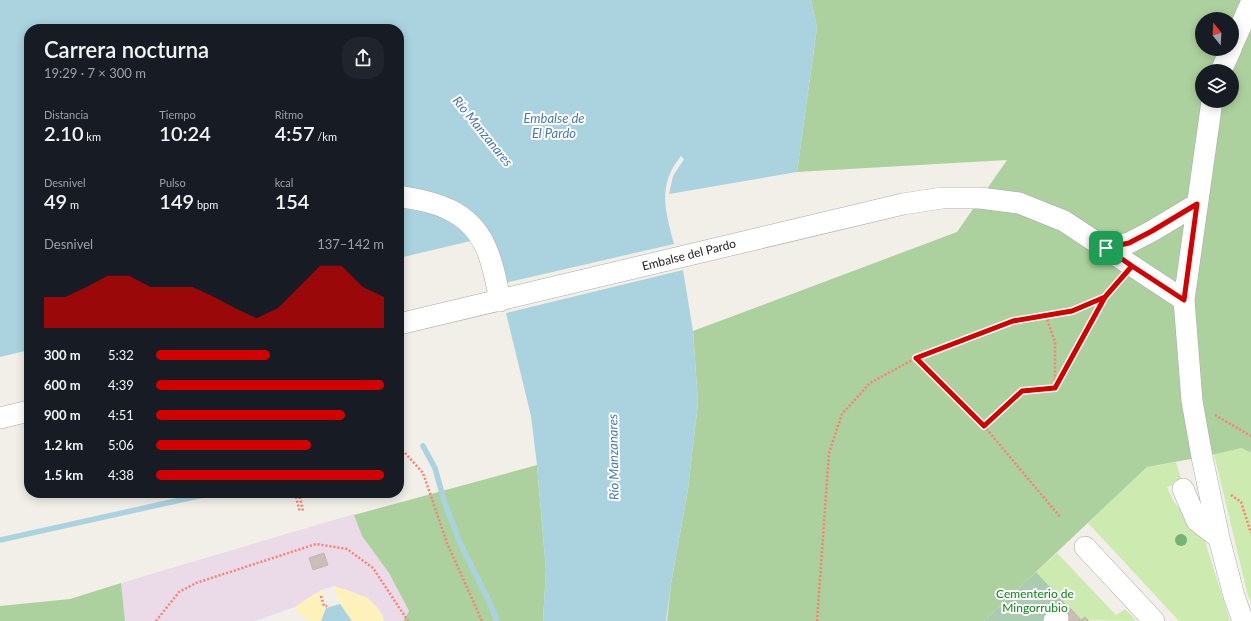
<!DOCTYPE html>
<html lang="es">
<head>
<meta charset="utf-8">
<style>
  :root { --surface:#171b24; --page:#20242c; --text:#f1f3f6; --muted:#9ea1a6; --accent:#d40000 }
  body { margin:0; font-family:Lato,sans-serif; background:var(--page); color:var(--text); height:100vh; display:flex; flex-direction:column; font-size:15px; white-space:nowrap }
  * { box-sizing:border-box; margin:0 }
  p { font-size:13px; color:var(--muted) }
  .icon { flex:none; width:22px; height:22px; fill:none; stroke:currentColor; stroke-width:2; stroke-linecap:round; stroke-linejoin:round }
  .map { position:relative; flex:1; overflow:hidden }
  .drawer { position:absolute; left:24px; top:24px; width:380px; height:474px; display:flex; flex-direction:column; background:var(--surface); border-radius:16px; box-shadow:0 2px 10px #0003 }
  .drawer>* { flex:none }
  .needle { width:26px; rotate:342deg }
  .buttons { position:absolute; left:1195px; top:12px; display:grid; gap:8px }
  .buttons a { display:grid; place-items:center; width:44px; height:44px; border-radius:50%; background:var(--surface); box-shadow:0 2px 10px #0003; font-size:20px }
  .pin { position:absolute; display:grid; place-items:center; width:34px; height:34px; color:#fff; margin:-17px; border-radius:8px; box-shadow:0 2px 6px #0006 }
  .round { display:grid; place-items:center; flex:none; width:42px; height:42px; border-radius:16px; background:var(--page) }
  .summary { display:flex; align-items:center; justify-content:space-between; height:68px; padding:0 20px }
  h1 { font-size:22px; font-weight:600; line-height:30px }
  .stats { display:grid; grid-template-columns:repeat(3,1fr); gap:6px; height:68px; padding:4px 20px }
  .stats div { display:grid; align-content:center }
  .stats b { font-size:20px; font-weight:600 }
  .stats small { font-size:11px; font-weight:400 }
  .stats p { font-size:11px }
  .chart { height:112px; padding:8px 20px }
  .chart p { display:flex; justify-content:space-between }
  .chart svg { width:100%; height:72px; margin-top:4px; fill:var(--accent); opacity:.7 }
  ul { padding:0 20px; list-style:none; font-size:13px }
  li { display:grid; grid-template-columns:64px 48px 1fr; align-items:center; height:30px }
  li i { height:10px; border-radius:5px; background:var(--accent) }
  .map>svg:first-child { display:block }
  .industrial { fill:#ebdbe8 }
  .grass { fill:#cdebb0 }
  .forest { fill:#add19e; fill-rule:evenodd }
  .sand { fill:#fff1ba }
  .cemetery { fill:#aacbaf }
  .water { fill:#aad3df }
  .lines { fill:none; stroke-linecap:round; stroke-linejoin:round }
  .stream { stroke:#aad3df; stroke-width:5.5 }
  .building { fill:#c7bfb8; stroke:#c4b6ab }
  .minor-casing { stroke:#a9a9a9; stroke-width:22 }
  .path { stroke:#fa8072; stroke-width:2.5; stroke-dasharray:2 2; stroke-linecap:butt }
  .minor { stroke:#fff; stroke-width:21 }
  .tree { fill:#74b475 }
  .route-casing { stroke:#fff; stroke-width:8 }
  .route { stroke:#d40000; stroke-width:5 }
  .labels { text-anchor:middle; stroke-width:4; stroke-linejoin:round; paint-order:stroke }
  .street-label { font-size:12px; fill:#222; stroke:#fff }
  .park-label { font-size:12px; fill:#0c8416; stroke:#fff }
  .water-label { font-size:13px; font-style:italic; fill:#4a7aab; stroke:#fff }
</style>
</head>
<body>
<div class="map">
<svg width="1251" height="621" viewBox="0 0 1251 621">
  <rect width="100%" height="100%" fill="#f2efe9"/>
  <!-- industrial -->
  <path class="industrial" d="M354,514L362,536L389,573L409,611L403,621H384L382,613L368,598L334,586L321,590L295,607L255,621H125L121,583Z"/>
  <!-- grass -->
  <path class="grass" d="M1242,448L1251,453V602L1248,596L1214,454Z
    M1176,462L1182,482L1167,487L1174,502L1204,538L1230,621H1179L1088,523L1147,467Z
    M1057,553L1116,615L1125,609L1135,619V621L1081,620L1036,572Z"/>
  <!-- forest -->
  <path class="forest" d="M811,0H1251V453L1242,448L1202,457L1147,467L984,621H667L671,584L688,489L698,403L693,331L957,232L1007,160L797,172L817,27ZM1202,19H1232V49H1202ZM1202,71H1232V101H1202Z
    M537,465L546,570L543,621H403L409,611L389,573L362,536L354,515Z
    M121,583L125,621H0V606L70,599Z"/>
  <!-- sand -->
  <path class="sand" d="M334,586C355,593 377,597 384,621H352L340,604Z
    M321,590L323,595L320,597L323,608H326L321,621H310L297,611L295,607Z"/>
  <!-- cemetery -->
  <path class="cemetery" d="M1036,572L1081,620L1085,617L1089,621H984Z"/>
  <!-- water -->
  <path class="water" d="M0,0H811L817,27L797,172L669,194L673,176L684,159L681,156C657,186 665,210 674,244L500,284L494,254L439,210L475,240L399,258V29H29V350L0,357Z
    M683,270L693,331L698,403L688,489L671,584L666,621H543L546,570L537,465L531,416L506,313Z
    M340,604L352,621H321L326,608Z"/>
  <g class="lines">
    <!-- stream -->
    <path class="stream" d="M423,446L435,468L445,504L461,545L488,599L497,621
      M0,540L212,493"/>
  </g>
  <!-- building -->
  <path class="building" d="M324,553L328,565L313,570L309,558Z
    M1066,605L1072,610L1060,621L1055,615Z
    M1072,610L1081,620L1060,621Z
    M1085,617L1089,621H1080L1081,620Z"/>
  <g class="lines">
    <!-- minor casing -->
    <g class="minor-casing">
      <path id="minor" d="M1232,46L1251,3
        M1221,71L1231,49
        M1212,101L1184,300L1192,401L1202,457L1219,538L1234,596L1243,621
        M399,196C416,199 434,202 450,210C487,228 493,264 500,301
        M1106,248L1129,243L1152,231L1197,204
        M399,324L903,204L942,198H980L1019,203L1064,221L1184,300
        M0,418L29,411
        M1183,489L1197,521L1219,538
        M1085,547L1154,621
        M1054,621L1058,618"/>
    </g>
    <!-- path -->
    <path class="path" d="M1046,316L1055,342V388
      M916,358L984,426L1061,518
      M1215,415L1251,436
      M984,426L1023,391L1055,388L1105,298
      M405,453L423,473L447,543L482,621
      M295,493L300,512
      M299,493L303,511
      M1231,495L1241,502L1251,533
      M321,596L324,606H327
      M156,621L179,592L196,583L316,544L347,549L373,568L408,621
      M817,621L829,453L842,414L870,383L916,358L1013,321L1072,311L1105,297L1120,281"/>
    <!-- minor -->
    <use href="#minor" class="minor"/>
  </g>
  <!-- trees -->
  <circle class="tree" cx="1181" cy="540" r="6"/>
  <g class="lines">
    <!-- route casing -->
    <g class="route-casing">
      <path id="route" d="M1106,248L1132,266L1105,297L1055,388L1022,391L984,426L916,358L1013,321L1072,311L1105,297L1132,266L1184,300L1197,204L1152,231L1129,243L1106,248"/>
    </g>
    <!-- route -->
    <use href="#route" class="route"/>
  </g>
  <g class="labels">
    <!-- street labels -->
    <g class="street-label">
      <text transform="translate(689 255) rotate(-14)" y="4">Embalse del Pardo</text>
    </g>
    <!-- park labels -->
    <g class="park-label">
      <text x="1035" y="598">Cementerio de<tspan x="1035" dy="14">Mingorrubio</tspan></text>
    </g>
    <!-- water labels -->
    <g class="water-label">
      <text x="554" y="123">Embalse de<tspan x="554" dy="15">El Pardo</tspan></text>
      <text transform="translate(483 131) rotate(51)" y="5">Río Manzanares</text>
      <text transform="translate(613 457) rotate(-91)" y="5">Río Manzanares</text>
    </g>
  </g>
</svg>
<div class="buttons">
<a><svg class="needle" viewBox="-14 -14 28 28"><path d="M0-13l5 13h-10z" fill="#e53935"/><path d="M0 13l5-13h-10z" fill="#9ea1a6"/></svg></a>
<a><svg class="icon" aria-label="layers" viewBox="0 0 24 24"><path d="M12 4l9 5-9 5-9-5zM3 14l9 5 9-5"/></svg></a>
</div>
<div class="pin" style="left:1106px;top:248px;background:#1e9e55"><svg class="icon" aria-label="arrive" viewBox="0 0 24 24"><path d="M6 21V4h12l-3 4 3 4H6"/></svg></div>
<section class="drawer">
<div class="summary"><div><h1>Carrera nocturna</h1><p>19:29 · 7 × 300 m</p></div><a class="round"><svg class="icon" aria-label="share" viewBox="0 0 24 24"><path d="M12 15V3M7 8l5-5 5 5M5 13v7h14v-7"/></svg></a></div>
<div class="stats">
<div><p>Distancia</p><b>2.10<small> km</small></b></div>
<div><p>Tiempo</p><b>10:24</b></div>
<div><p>Ritmo</p><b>4:57<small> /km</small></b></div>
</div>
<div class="stats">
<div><p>Desnivel</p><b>49<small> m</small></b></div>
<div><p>Pulso</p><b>149<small> bpm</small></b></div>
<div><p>kcal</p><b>154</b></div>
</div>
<div class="chart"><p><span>Desnivel</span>137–142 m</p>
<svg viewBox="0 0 160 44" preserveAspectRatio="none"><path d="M0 44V25L10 25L20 19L30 12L40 12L50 19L60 19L70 19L80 25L90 32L100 38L110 32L120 19L130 6L140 6L150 19L160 25V44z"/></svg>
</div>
<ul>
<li><b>300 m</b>5:32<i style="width:50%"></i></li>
<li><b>600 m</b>4:39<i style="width:100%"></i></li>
<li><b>900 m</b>4:51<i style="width:83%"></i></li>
<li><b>1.2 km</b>5:06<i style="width:68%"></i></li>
<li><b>1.5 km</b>4:38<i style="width:100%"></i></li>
</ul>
</section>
</div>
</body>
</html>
